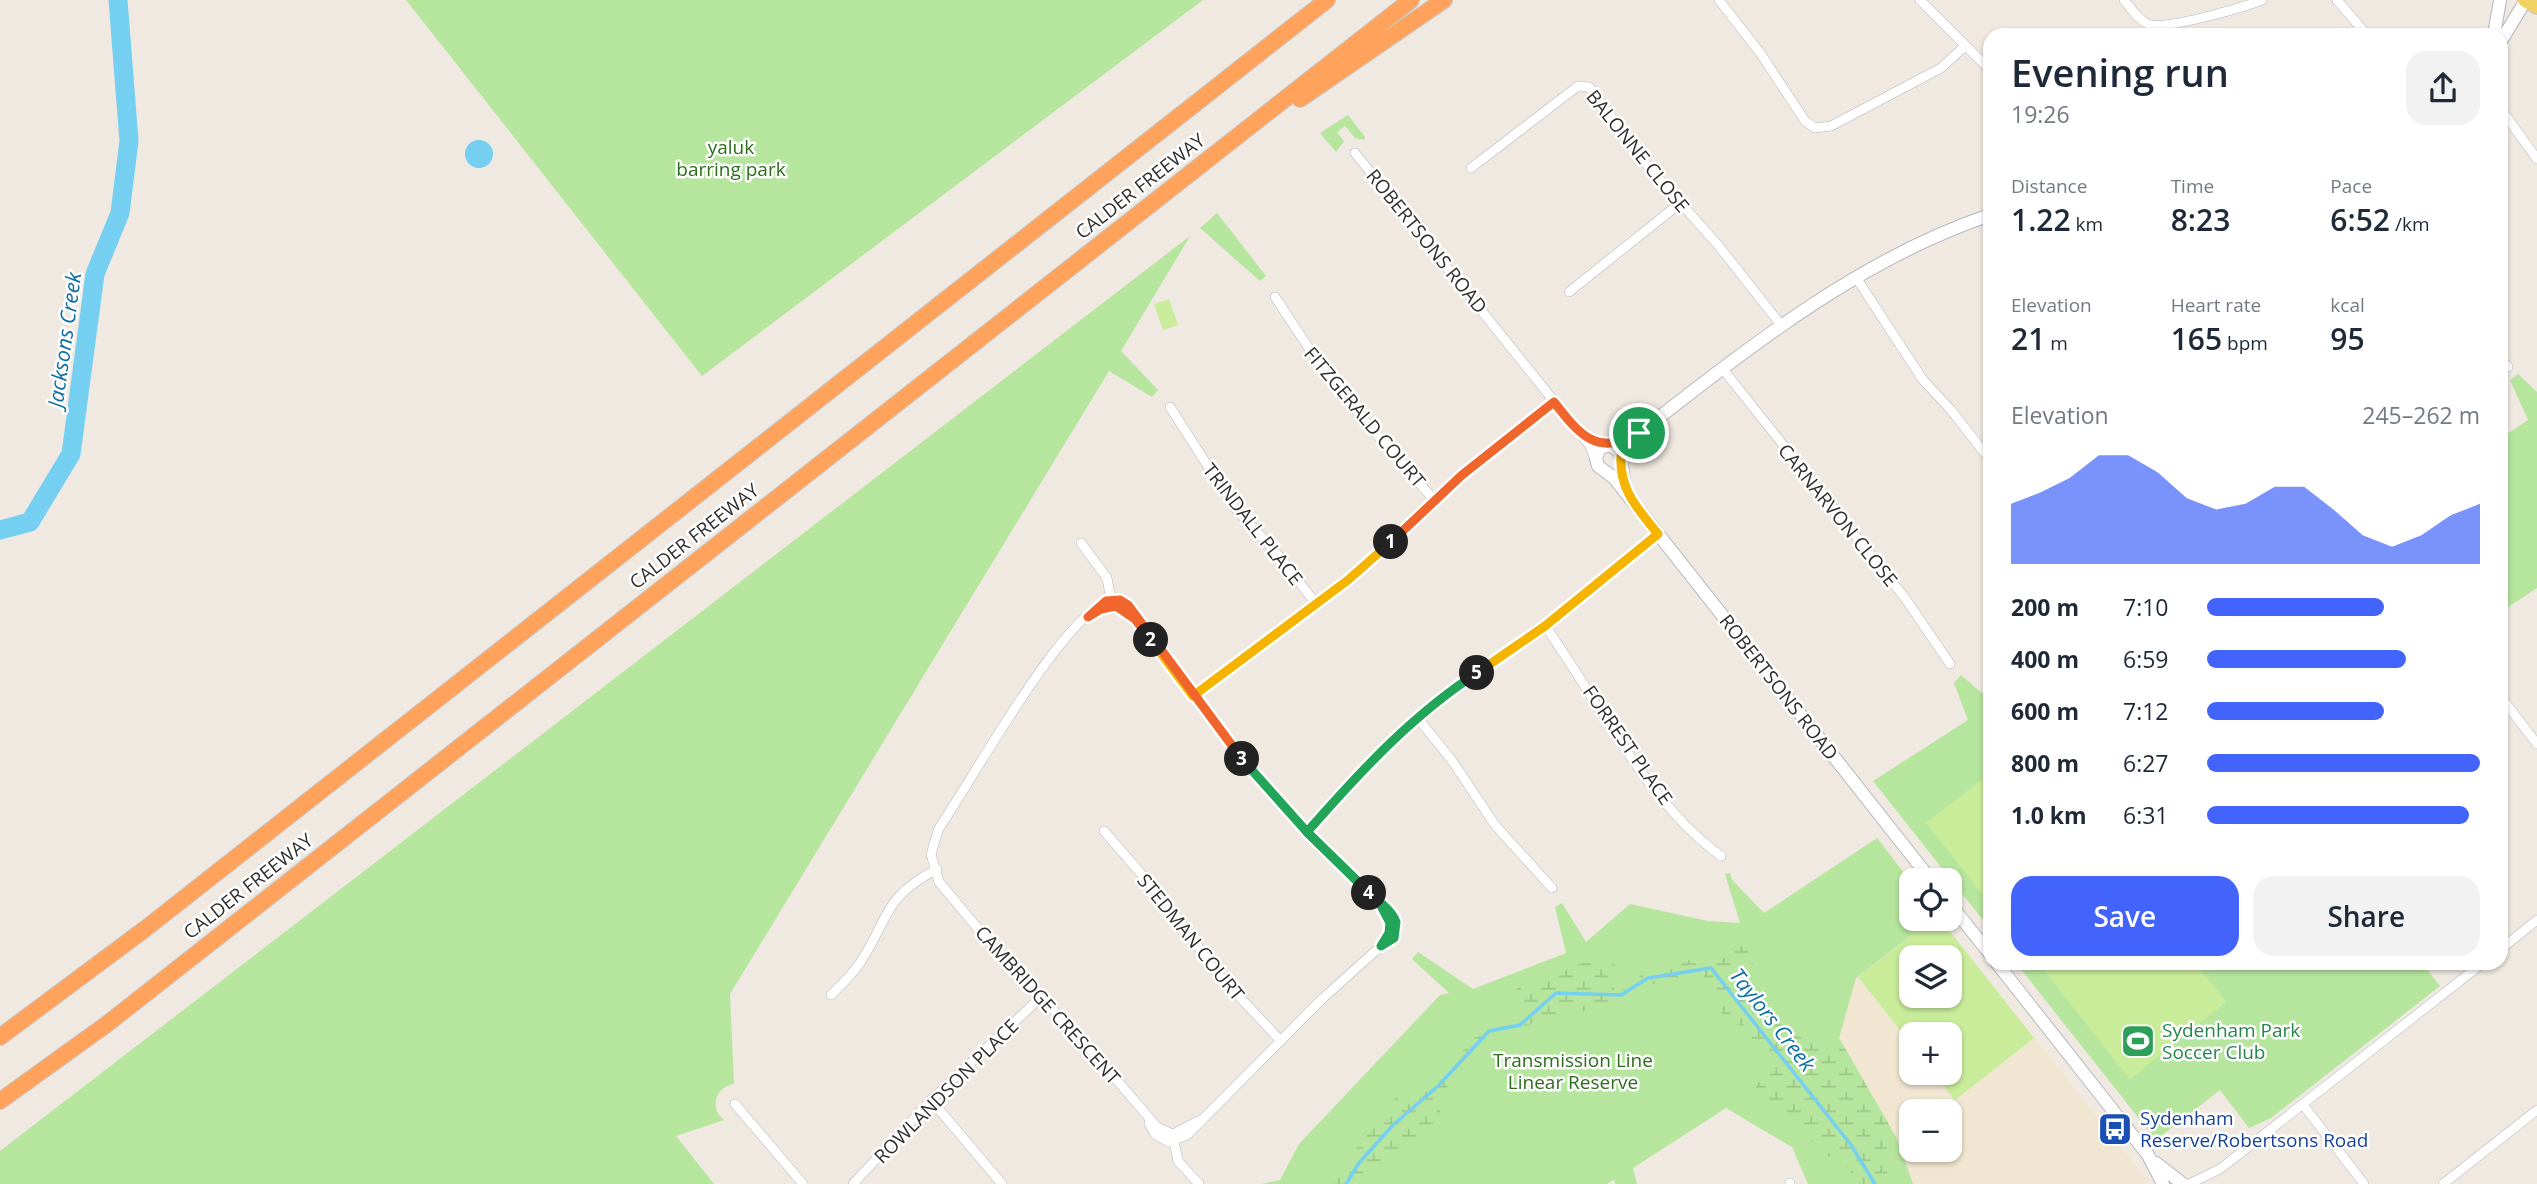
<!DOCTYPE html>
<html lang="en">
<head>
<meta charset="utf-8">
<style>
  :root { --surface:#fff; --page:#f2f2f3; --text:#1f2937; --muted:#747a83; --accent:#4264fb }
  body { margin:0; font-family:"Open Sans",sans-serif; background:var(--page); color:var(--text); height:100vh; display:flex; flex-direction:column; font-size:26px; white-space:nowrap }
  * { box-sizing:border-box; margin:0 }
  p { font-size:23px; color:var(--muted) }
  .icon { flex:none; width:38px; height:38px; fill:none; stroke:currentColor; stroke-width:2; stroke-linecap:round; stroke-linejoin:round }
  .map { position:relative; flex:1; overflow:hidden }
  .details { position:absolute; left:1983px; top:28px; width:525px; height:942px; display:flex; flex-direction:column; background:var(--surface); border-radius:21px; box-shadow:0 2px 5px #0004 }
  .details>* { flex:none }
  .tools { position:absolute; left:1899px; top:868px; display:grid; gap:14px }
  .tools a { display:grid; place-items:center; width:63px; height:63px; border-radius:14px; background:var(--surface); box-shadow:0 2px 5px #0004; font-size:35px }
  .pin { position:absolute; display:grid; place-items:center; width:60px; height:60px; color:#fff; margin:-30px; border:4px solid #fff; border-radius:50%; box-shadow:0 2px 7px #0007 }
  .km { position:absolute; width:35px; height:35px; margin:-18px; border-radius:50%; background:#222; color:#fff; font-size:19px; line-height:35px; text-align:center }
  .round { display:grid; place-items:center; flex:none; width:74px; height:74px; border-radius:21px; background:var(--page) }
  .head { display:flex; align-items:center; justify-content:space-between; height:119px; padding:0 28px }
  h1 { font-size:38px; font-weight:600; line-height:52px }
  .metrics { display:grid; grid-template-columns:repeat(3,1fr); gap:10px; height:119px; padding:7px 28px }
  .metrics div { display:grid; align-content:center }
  .metrics b { font-size:30px; font-weight:600 }
  .metrics small { font-size:19px; font-weight:400 }
  .metrics p { font-size:19px }
  .chart { height:196px; padding:14px 28px }
  .chart p { display:flex; justify-content:space-between }
  .chart svg { width:100%; height:126px; margin-top:7px; fill:var(--accent); opacity:.7 }
  .primary-button { display:flex; gap:14px; margin-top:auto; padding:14px 28px }
  .primary-button a { flex:1; height:80px; border-radius:21px; background:var(--accent); color:#fff; font-size:28px; font-weight:600; line-height:80px; text-align:center }
  .primary-button a+a { background:var(--page); color:var(--text) }
  ul { padding:0 28px; list-style:none; font-size:23px }
  li { display:grid; grid-template-columns:112px 84px 1fr; align-items:center; height:52px }
  li i { height:18px; border-radius:9px; background:var(--accent) }
  .map>svg:first-child { display:block }
  .education { fill:#f0e6d1; fill-rule:evenodd }
  .green { fill:#b6e59e }
  .wetland { fill:url(#wetland-marsh) }
  .pitch { fill:#c9ec9a; fill-rule:evenodd }
  .water { fill:#75cff0 }
  .lines { fill:none; stroke-linecap:round; stroke-linejoin:round }
  .stream { stroke:#75cff0; stroke-width:3.5 }
  .river { stroke:#75cff0; stroke-width:19 }
  .street-casing { stroke:#b4b7c1; stroke-width:10 }
  .secondary-casing { stroke:#b4b7c1; stroke-width:14 }
  .primary-casing { stroke:#c9c9c9; stroke-width:16 }
  .highway-casing { stroke:#c9c9c9; stroke-width:18 }
  .street { stroke:#fff; stroke-width:9 }
  .secondary { stroke:#fff; stroke-width:12 }
  .primary { stroke:#f2d163; stroke-width:14 }
  .highway { stroke:#ffa35c; stroke-width:16 }
  .split-1-casing { stroke:#fff; stroke-width:14 }
  .split-2-casing { stroke:#fff; stroke-width:14 }
  .split-3-casing { stroke:#fff; stroke-width:14 }
  .split-4-casing { stroke:#fff; stroke-width:14 }
  .split-5-casing { stroke:#fff; stroke-width:14 }
  .split-6-casing { stroke:#fff; stroke-width:14 }
  .split-1 { stroke:#f0652b; stroke-width:9 }
  .split-2 { stroke:#f5b400; stroke-width:9 }
  .split-3 { stroke:#f0652b; stroke-width:9 }
  .split-4 { stroke:#22a559; stroke-width:9 }
  .split-5 { stroke:#22a559; stroke-width:9 }
  .split-6 { stroke:#f5b400; stroke-width:9 }
  .labels { text-anchor:middle; stroke-width:5; stroke-linejoin:round; paint-order:stroke }
  .park-label { font-size:19px; fill:#2c6e1b; stroke:#fff }
  .street-label { font-size:19px; fill:#2e2e2e; stroke:#fff }
  .leisure-label { font-size:19px; fill:#27864d; stroke:#fff; text-anchor:start }
  .transit-label { font-size:19px; fill:#164399; stroke:#fff; text-anchor:start }
  .water-label { font-size:21px; font-style:italic; fill:#0d6fa3; stroke:#fff }
</style>
</head>
<body>
<div class="map">
<svg width="2537" height="1184" viewBox="0 0 2537 1184">
  <defs>
    <pattern id="wetland-marsh" width="20" height="14" patternUnits="userSpaceOnUse" patternTransform="scale(1.75)"><rect width="20" height="14" fill="#b6e59e"/><path d="M1 5h8M5 5V1M11 12h8M15 12V8" fill="none" stroke="#9dc588"/></pattern>
  </defs>
  <rect width="100%" height="100%" fill="#efe9e1"/>
  <!-- education -->
  <path class="education" d="M1932,919H1940L2150,1184H1913L1897,1139L1839,1038L1855,979ZM1911,957H1950V996H1911ZM1911,1034H1950V1073H1911ZM1911,1111H1950V1150H1911Z"/>
  <!-- green -->
  <path class="green" d="M406,0H1203L702,376Z
    M1348,115L1365,137L1364,140L1355,138L1345,126L1337,132L1344,141L1336,152L1320,133Z
    M1217,213L1266,276L1260,281L1200,228Z
    M1190,236L1121,351L1158,390L1152,397L1109,371L730,994L734,1084C715,1087 709,1108 724,1120L676,1136L714,1184H0V1151Z
    M2518,374L2537,392V588L2501,612V438L2528,420L2510,380Z
    M1961,675L1990,700V929L1873,781L1968,720L1954,683Z
    M1877,838L1911,882V919H1932L1856,978L1839,1038L1897,1139L1913,1184H1808L1792,1147L1726,1108L1633,1168L1637,1184H1616L1613,1180L1607,1184H1261L1280,1180L1299,1144L1440,995L1449,993L1412,959L1418,952L1473,989L1566,953L1555,907L1562,903L1586,942L1630,904L1708,921L1740,923L1725,874L1730,873L1732,880L1764,913Z
    M2016,963H2422L2440,986L2271,1118L2249,1128L2220,1090L2156,1140Z"/>
  <!-- wetland -->
  <path class="wetland" d="M1746,943L1755,950C1755,957 1751,966 1752,973C1755,999 1766,1003 1743,1026L1725,1022L1713,990L1703,975L1661,981L1597,1008L1541,1020L1494,1039L1450,1078L1438,1118L1423,1139L1405,1147L1358,1184H1329L1398,1094L1437,1081L1474,1038L1520,1025L1529,1018L1509,992C1541,979 1580,954 1615,964L1614,991L1629,988L1641,975L1688,960L1724,958Z
    M1783,1020L1823,1045L1833,1044L1839,1038L1891,1128L1884,1162L1891,1184H1858L1840,1156L1829,1157L1757,1095L1756,1084L1777,1070L1745,1038V1028L1753,1023L1770,1029Z"/>
  <!-- pitch -->
  <path class="pitch" d="M1169,299L1178,325L1163,330L1154,304Z
    M1990,773V904L1926,823Z
    M1932,919H1940L2034,1038L1955,1100L1933,1073H1950V1034H1911V1044L1858,977ZM1950,957V996H1911V957Z
    M2038,963H2195L2226,1002L2130,1079Z"/>
  <!-- water -->
  <path class="water" d="M465 154a14 14 0 1 1 28 0a14 14 0 1 1-28 0Z"/>
  <g class="lines">
    <!-- stream -->
    <path class="stream" d="M1346,1184L1359,1163L1393,1125L1438,1086L1489,1031L1520,1025L1556,993L1621,995L1648,978L1711,968L1851,1145L1875,1184"/>
    <!-- river -->
    <path class="river" d="M0,530L30,522L71,454L95,274L120,213L129,141L118,0"/>
    <!-- street casing -->
    <g class="street-casing">
      <path id="street" d="M1719,0L1761,54L1805,121L1815,128L1831,126L1941,68L1965,46
        M1920,0L1990,70
        M2124,0C2131,8 2138,20 2148,24C2163,31 2244,7 2262,0
        M2337,0L2367,35
        M2501,109L2537,159
        M1355,153L1590,446L1595,459
        M1471,168L1578,86L1589,87L1651,170L1718,245L1781,325
        M1857,279L1923,380L1951,410L1990,460
        M1569,292L1679,204
        M1275,297L1332,383L1434,500
        M2501,359L2508,367
        M1722,368L1905,598L1950,664
        M1170,407L1234,507L1281,558L1316,604
        M1081,543L1107,578L1112,606
        M1545,626C1599,701 1645,801 1721,856
        M1193,696L1348,580L1462,475L1554,402
        M2501,697L2537,744
        M1417,717L1453,762L1495,825L1552,888
        M1104,831L1170,907L1215,971L1281,1041
        M1307,832L1383,750L1417,717L1545,626L1658,535
        M2501,949L2537,920
        M831,995C841,985 852,975 860,963C890,917 882,898 937,869
        M931,1100L1002,1184
        M735,1104L803,1184
        M2304,1106L2364,1184
        M1198,1121L1173,1134L1157,1127L1086,1044L996,950L939,882L931,854L939,828C969,786 1069,601 1116,599L1128,605L1245,763L1307,832L1390,911C1401,926 1398,938 1381,946
        M1149,1123L1155,1134L1169,1142L1187,1135L1322,999L1381,946L1390,928L1383,909
        M1173,1136L1178,1161L1199,1184
        M1790,1183V1184
        M853,1184L931,1100L1040,998
        M2189,1184L2220,1169L2484,962
        M2443,1184L2537,1110"/>
    </g>
    <!-- secondary casing -->
    <g class="secondary-casing">
      <path id="secondary" d="M2494,35L2500,0
        M2501,41L2526,0
        M1610,445L1620,452L1625,490
        M1931,880L1614,478L1598,466L1596,458L1600,448L1623,442L1639,433C1747,349 1859,259 1990,215
        M1950,904L1990,954
        M1996,962L2148,1155L2163,1184
        M2156,1163L2183,1184"/>
    </g>
    <!-- primary casing -->
    <g class="primary-casing">
      <path id="primary" d="M2525,0L2537,7"/>
    </g>
    <!-- highway casing -->
    <g class="highway-casing">
      <path id="highway" d="M1300,99L1444,0
        M0,1037L145,929L1327,0
        M0,1101L107,1024L1411,0"/>
    </g>
    <!-- street -->
    <use href="#street" class="street"/>
    <!-- secondary -->
    <use href="#secondary" class="secondary"/>
    <!-- primary -->
    <use href="#primary" class="primary"/>
    <!-- highway -->
    <use href="#highway" class="highway"/>
  </g>
  <g class="lines">
    <!-- split-1 casing -->
    <g class="split-1-casing">
      <path id="split-1" d="M1391,542L1462,475L1554,402C1579,434 1597,458 1639,433"/>
    </g>
    <!-- split-2 casing -->
    <g class="split-2-casing">
      <path id="split-2" d="M1151,640L1193,696L1348,580L1391,542"/>
    </g>
    <!-- split-3 casing -->
    <g class="split-3-casing">
      <path id="split-3" d="M1151,640L1135,619L1116,606L1101,609L1088,617L1106,601L1120,600L1128,605L1242,759"/>
    </g>
    <!-- split-4 casing -->
    <g class="split-4-casing">
      <path id="split-4" d="M1242,759L1307,832L1379,902L1390,923L1389,933L1381,946L1394,938L1396,922C1391,909 1379,902 1369,893"/>
    </g>
    <!-- split-5 casing -->
    <g class="split-5-casing">
      <path id="split-5" d="M1369,893L1307,832C1359,773 1411,716 1477,673"/>
    </g>
    <!-- split-6 casing -->
    <g class="split-6-casing">
      <path id="split-6" d="M1477,673L1545,626L1658,534C1638,509 1619,490 1621,456L1639,433"/>
    </g>
    <!-- split-1 -->
    <use href="#split-1" class="split-1"/>
    <!-- split-2 -->
    <use href="#split-2" class="split-2"/>
    <!-- split-3 -->
    <use href="#split-3" class="split-3"/>
    <!-- split-4 -->
    <use href="#split-4" class="split-4"/>
    <!-- split-5 -->
    <use href="#split-5" class="split-5"/>
    <!-- split-6 -->
    <use href="#split-6" class="split-6"/>
  </g>
  <!-- icons -->
  <defs>
    <g id="stadium-square" transform="scale(1.75)"><rect x="-9" y="-9" width="18" height="18" rx="4" fill="#2e9e5b" stroke="#fff"/><path d="M0-5a6.5 5 0 1 0 0 10a6.5 5 0 1 0 0-10ZM-3.5-1.8h7v3.6h-7Z" fill="#fff"/></g>
    <g id="bus-square" transform="scale(1.75)"><rect x="-9" y="-9" width="18" height="18" rx="4" fill="#1a4fb4" stroke="#fff"/><path d="M-5-6H5V4H4V6H2V4H-2V6H-4V4H-5ZM-3.5-4V0h7V-4ZM-3.5 1.2v1.5H-2V1.2ZM2 1.2v1.5H3.5V1.2Z" fill="#fff"/></g>
  </defs>
  <g fill-rule="evenodd">
    <use href="#stadium-square" x="2138" y="1041"/>
    <use href="#bus-square" x="2115" y="1129"/>
  </g>
  <g class="labels">
    <!-- park labels -->
    <g class="park-label">
      <text x="731" y="154">yaluk<tspan x="731" dy="22">barring park</tspan></text>
      <text x="1573" y="1067">Transmission Line<tspan x="1573" dy="22">Linear Reserve</tspan></text>
    </g>
    <!-- street labels -->
    <g class="street-label">
      <text transform="translate(1638 151) rotate(51)" y="7">BALONNE CLOSE</text>
      <text transform="translate(1140 186) rotate(-38)" y="7">CALDER FREEWAY</text>
      <text transform="translate(1427 241) rotate(51)" y="7">ROBERTSONS ROAD</text>
      <text transform="translate(1365 417) rotate(50)" y="7">FITZGERALD COURT</text>
      <text transform="translate(1838 515) rotate(51)" y="7">CARNARVON CLOSE</text>
      <text transform="translate(1253 524) rotate(52)" y="7">TRINDALL PLACE</text>
      <text transform="translate(694 536) rotate(-38)" y="7">CALDER FREEWAY</text>
      <text transform="translate(1779 687) rotate(52)" y="7">ROBERTSONS ROAD</text>
      <text transform="translate(1628 745) rotate(55)" y="7">FORREST PLACE</text>
      <text transform="translate(248 886) rotate(-38)" y="7">CALDER FREEWAY</text>
      <text transform="translate(1191 937) rotate(51)" y="7">STEDMAN COURT</text>
      <text transform="translate(1048 1005) rotate(48)" y="7">CAMBRIDGE CRESCENT</text>
      <text transform="translate(946 1091) rotate(-45)" y="7">ROWLANDSON PLACE</text>
    </g>
    <!-- leisure labels -->
    <g class="leisure-label">
      <text x="2162" y="1037">Sydenham Park<tspan x="2162" dy="22">Soccer Club</tspan></text>
    </g>
    <!-- transit labels -->
    <g class="transit-label">
      <text x="2140" y="1125">Sydenham<tspan x="2140" dy="22">Reserve/Robertsons Road</tspan></text>
    </g>
    <!-- water labels -->
    <g class="water-label">
      <text transform="translate(65 340) rotate(-82)" y="7">Jacksons Creek</text>
      <text transform="translate(1772 1020) rotate(52)" y="7">Taylors Creek</text>
    </g>
  </g>
</svg>
<div class="tools">
<a><svg class="icon" aria-label="locate" viewBox="0 0 24 24"><circle cx="12" cy="12" r="6"/><path d="M12 2v4M12 18v4M2 12h4M18 12h4"/></svg></a>
<a><svg class="icon" aria-label="layers" viewBox="0 0 24 24"><path d="M12 4l9 5-9 5-9-5zM3 14l9 5 9-5"/></svg></a>
<a>+</a>
<a>−</a>
</div>
<div class="pin" style="left:1639px;top:433px;background:#1e9e55"><svg class="icon" aria-label="arrive" viewBox="0 0 24 24"><path d="M6 21V4h12l-3 4 3 4H6"/></svg></div>
<b class="km" style="left:1391px;top:542px">1</b>
<b class="km" style="left:1151px;top:640px">2</b>
<b class="km" style="left:1242px;top:759px">3</b>
<b class="km" style="left:1369px;top:893px">4</b>
<b class="km" style="left:1477px;top:673px">5</b>
<section class="details">
<div class="head"><div><h1>Evening run</h1><p>19:26</p></div><a class="round"><svg class="icon" aria-label="share" viewBox="0 0 24 24"><path d="M12 15V3M7 8l5-5 5 5M5 13v7h14v-7"/></svg></a></div>
<div class="metrics">
<div><p>Distance</p><b>1.22<small> km</small></b></div>
<div><p>Time</p><b>8:23</b></div>
<div><p>Pace</p><b>6:52<small> /km</small></b></div>
</div>
<div class="metrics">
<div><p>Elevation</p><b>21<small> m</small></b></div>
<div><p>Heart rate</p><b>165<small> bpm</small></b></div>
<div><p>kcal</p><b>95</b></div>
</div>
<div class="chart"><p><span>Elevation</span>245–262 m</p>
<svg viewBox="0 0 160 44" preserveAspectRatio="none"><path d="M0 44V23L10 19L20 14L30 6L40 6L50 12L60 21L70 25L80 23L90 17L100 17L110 25L120 34L130 38L140 34L150 27L160 23V44z"/></svg>
</div>
<ul>
<li><b>200 m</b>7:10<i style="width:65%"></i></li>
<li><b>400 m</b>6:59<i style="width:73%"></i></li>
<li><b>600 m</b>7:12<i style="width:65%"></i></li>
<li><b>800 m</b>6:27<i style="width:100%"></i></li>
<li><b>1.0 km</b>6:31<i style="width:96%"></i></li>
</ul>
<div class="primary-button"><a>Save</a><a>Share</a></div>
</section>
</div>
</body>
</html>
